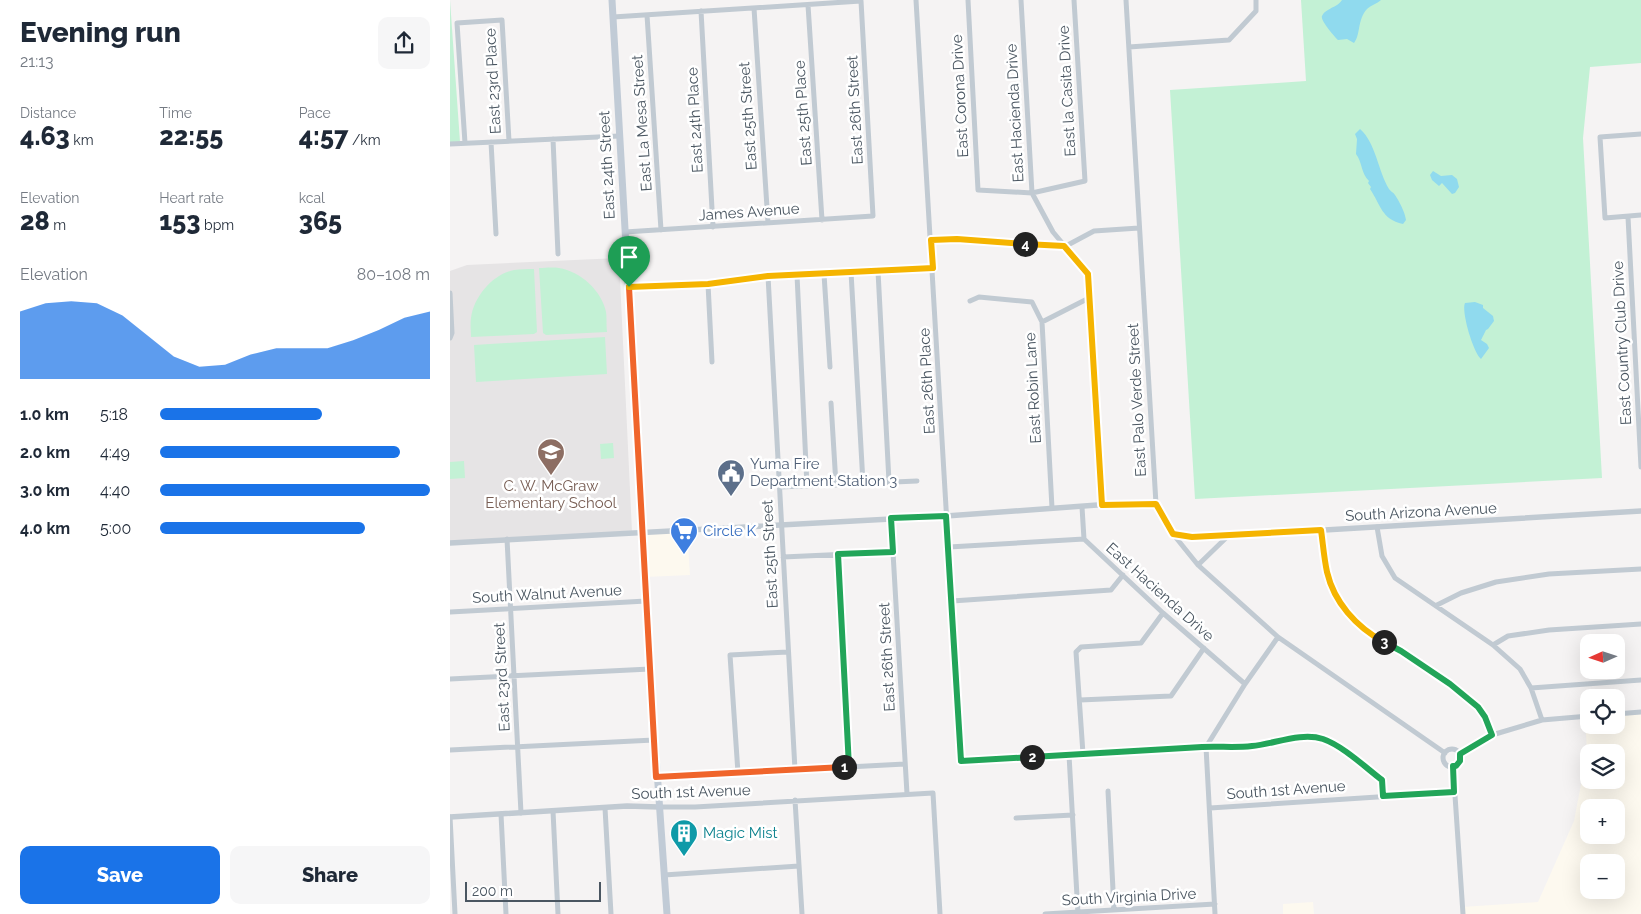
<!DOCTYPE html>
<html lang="en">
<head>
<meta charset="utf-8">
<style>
  :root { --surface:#fff; --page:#f6f6f7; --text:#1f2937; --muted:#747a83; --accent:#1a73e8 }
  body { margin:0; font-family:Raleway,sans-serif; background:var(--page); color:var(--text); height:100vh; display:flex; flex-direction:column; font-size:19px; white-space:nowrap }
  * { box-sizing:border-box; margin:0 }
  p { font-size:16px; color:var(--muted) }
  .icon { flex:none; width:28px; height:28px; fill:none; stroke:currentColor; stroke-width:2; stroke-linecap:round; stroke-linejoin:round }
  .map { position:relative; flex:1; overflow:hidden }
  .panel { display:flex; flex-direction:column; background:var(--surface); width:450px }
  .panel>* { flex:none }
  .needle { width:32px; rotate:267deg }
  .controls { position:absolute; left:1130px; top:634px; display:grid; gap:10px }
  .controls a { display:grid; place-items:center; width:45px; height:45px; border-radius:10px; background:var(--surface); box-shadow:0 5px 20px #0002; font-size:25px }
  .scale { position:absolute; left:15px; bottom:12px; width:136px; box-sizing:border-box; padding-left:5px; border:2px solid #4a5661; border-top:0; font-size:14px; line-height:18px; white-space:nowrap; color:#4a5661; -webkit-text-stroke:4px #fff; paint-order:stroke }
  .pin { position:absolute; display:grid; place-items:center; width:42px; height:42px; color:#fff; margin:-51px -21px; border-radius:50% 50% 50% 0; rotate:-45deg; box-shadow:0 0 5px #0007 }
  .pin .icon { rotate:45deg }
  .km { position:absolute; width:25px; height:25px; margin:-12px; border-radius:50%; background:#222; color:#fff; font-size:14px; line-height:25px; text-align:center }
  .round { display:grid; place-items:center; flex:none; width:52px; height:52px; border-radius:10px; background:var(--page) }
  .summary { display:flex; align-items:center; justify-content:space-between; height:85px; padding:0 20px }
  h1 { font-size:28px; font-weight:800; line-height:38px }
  .figures { display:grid; grid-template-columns:repeat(3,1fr); gap:8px; height:85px; padding:5px 20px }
  .figures div { display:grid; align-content:center }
  .figures b { font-size:25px; font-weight:800 }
  .figures small { font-size:14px; font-weight:400 }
  .figures p { font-size:14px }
  .chart { height:140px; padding:10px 20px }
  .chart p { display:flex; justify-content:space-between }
  .chart svg { width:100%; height:90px; margin-top:5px; fill:var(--accent); opacity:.7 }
  .action { display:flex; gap:10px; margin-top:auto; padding:10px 20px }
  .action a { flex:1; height:58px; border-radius:10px; background:var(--accent); color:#fff; font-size:20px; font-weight:800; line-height:58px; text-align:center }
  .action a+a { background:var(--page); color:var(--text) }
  ul { padding:0 20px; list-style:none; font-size:16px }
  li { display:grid; grid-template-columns:80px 60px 1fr; align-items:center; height:38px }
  li i { height:12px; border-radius:6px; background:var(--accent) }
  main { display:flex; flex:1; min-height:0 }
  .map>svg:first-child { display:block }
  .commercial { fill:#fdf9ef; fill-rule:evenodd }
  .education { fill:#e6e4e5 }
  .green { fill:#c3f1d5 }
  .water { fill:#90daee }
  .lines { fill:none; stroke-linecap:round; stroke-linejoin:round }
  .minor { stroke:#c1cad2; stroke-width:5 }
  .tertiary { stroke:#c1cad2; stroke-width:5.5 }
  .secondary { stroke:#c1cbd6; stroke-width:7 }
  .split-1-casing { stroke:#fff; stroke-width:10 }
  .split-2-casing { stroke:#fff; stroke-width:10 }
  .split-3-casing { stroke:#fff; stroke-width:10 }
  .split-4-casing { stroke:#fff; stroke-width:10 }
  .split-5-casing { stroke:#fff; stroke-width:10 }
  .split-1 { stroke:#f0652b; stroke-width:6 }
  .split-2 { stroke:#22a559; stroke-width:6 }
  .split-3 { stroke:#22a559; stroke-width:6 }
  .split-4 { stroke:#f5b400; stroke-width:6 }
  .split-5 { stroke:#f5b400; stroke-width:6 }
  .labels { text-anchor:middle; stroke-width:5; stroke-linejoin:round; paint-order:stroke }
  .street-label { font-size:15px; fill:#4a5661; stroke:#fff }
  .service-label { font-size:15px; fill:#4e5e75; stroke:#fff; text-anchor:start }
  .education-label { font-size:15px; fill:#785e54; stroke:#fff }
  .shop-label { font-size:15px; fill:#366cbe; stroke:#fff; text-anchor:start }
  .culture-label { font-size:15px; fill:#0d838f; stroke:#fff; text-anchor:start }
</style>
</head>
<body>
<main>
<section class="panel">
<div class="summary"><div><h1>Evening run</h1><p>21:13</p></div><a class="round"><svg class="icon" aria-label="share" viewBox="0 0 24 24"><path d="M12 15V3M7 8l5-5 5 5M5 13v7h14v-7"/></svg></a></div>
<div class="figures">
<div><p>Distance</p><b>4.63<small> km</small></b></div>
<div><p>Time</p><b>22:55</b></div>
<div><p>Pace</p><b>4:57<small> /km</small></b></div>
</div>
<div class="figures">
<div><p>Elevation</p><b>28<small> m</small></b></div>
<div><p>Heart rate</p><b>153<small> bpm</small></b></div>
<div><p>kcal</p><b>365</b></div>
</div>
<div class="chart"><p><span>Elevation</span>80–108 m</p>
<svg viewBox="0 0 160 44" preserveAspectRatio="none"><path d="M0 44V11L10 7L20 6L30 7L40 13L50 23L60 33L70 38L80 37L90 32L100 29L110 29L120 29L130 25L140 20L150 14L160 11V44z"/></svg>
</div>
<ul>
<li><b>1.0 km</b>5:18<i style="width:60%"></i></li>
<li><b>2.0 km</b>4:49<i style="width:89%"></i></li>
<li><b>3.0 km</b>4:40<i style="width:100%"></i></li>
<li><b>4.0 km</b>5:00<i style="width:76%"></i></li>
</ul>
<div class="action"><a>Save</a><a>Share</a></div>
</section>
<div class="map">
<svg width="1191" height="914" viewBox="0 0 1191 914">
  <rect width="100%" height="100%" fill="#f5f3f3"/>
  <!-- commercial -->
  <path class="commercial" d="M237,530L240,575L195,577L192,532Z
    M1191,712V914H1012V907L1088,902L1124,821L1137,753L1135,716H1139V725H1166V714ZM1139,752H1166V780H1139ZM1139,808H1166V835H1139ZM1139,862H1166V890H1139Z
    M863,902L864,914H833V904Z"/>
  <!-- education -->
  <path class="education" d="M169,258L182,532L0,543V271L17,265Z"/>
  <!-- green -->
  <path class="green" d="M0,0L10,142H0Z
    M851,0H1191V63L1140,67L1133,138L1152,478L745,499L720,90L856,81Z
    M89,268C95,268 102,267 109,268C130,271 152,291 156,312C157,318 156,325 157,332L96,335L93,333Z
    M84,269L87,332L84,334L21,337C21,331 20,324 21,318C24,296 43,274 64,270C70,269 78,269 84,269Z
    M155,337L157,374L26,382L24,345Z
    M163,443L164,458L151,459L150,444Z
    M14,461L15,478L0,479V462Z"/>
  <!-- water -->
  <path class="water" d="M892,0H931C927,4 921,5 917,9C907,20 911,34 904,43L897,39L888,40C884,36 870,20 872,16C873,13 876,11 878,10C884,6 888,6 892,0Z
    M910,129C926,143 928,171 939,189C940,191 943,192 945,195C949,201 955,212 956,220L953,224C931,219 931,205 920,189L921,187L918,183L919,181C911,174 912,161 906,154L907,139L905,134Z
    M983,171L991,176L1002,175L1007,179L1009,187L1005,193L1002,194L992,183L989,186L982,180L980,175Z
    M1025,302L1033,305V308L1043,316L1044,321L1038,329L1036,330L1031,340L1037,344L1039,348L1031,359C1023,352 1011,311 1015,303Z"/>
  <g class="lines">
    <!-- minor -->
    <path class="minor" d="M466,0L511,761L756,747L802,746L823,744L850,737H860L871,739L884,744L932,780L933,796
      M518,0L528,190L582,193L635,181L624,0
      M571,0L582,193L603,232L638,274L652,505
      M676,0L706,504L723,534L748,565L828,637L995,753
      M358,5L372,220
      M304,8L318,223
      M251,11L263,227
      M197,15L211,230
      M163,17L411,1L423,216L175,232
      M679,47L779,40L806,11V0
      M1191,134L1150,137L1155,218L1191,215
      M103,139L108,254
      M41,142L46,234
      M15,143L7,23L52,20L59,141
      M0,144L169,136
      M1178,217L1191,467
      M481,240L507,239L614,247L644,231L689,228
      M428,271L439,482
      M401,272L413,483
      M374,274L380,367
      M347,275L357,486
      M318,276L345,770
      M258,284L262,362
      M179,287L258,284L318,276L483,268
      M0,293L2,333L0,338
      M520,301L529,297L582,302L592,322
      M381,403L386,485
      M330,487L467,481
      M632,507L634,539L713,613L795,684
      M602,508L592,322L641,297
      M441,518L457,794
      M927,527L932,556L945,578L1043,645L1070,669L1081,688L1092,720
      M871,530C874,554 875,582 889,603C906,628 928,636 952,651C974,665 1012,689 1028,708C1035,716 1038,725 1042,735
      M57,539L71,813
      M499,547L634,539
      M388,554L399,767
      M333,557L443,552
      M748,565L778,536
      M502,601L661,590L673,575
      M987,605L1011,593L1046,582L1099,574L1191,569
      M0,612L196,601
      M1043,645L1058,636L1099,630L1191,624
      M0,679L200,669
      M1081,688L1191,680
      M630,700L721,696L754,648
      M1166,714L1191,712
      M993 758a9 9 0 1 1 18 0a9 9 0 1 1-18 0Z
      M0,750L204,740
      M1010,753L1042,735L1092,720L1139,716
      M633,754L626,652L631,647L691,643L713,613
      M619,755L628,914
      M1003,766L1013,914
      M288,773L280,655L338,652
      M206,777L455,764
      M658,791L664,910
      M345,800L352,914
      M209,807H245L483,793L490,914
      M155,808L161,914
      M760,808L1004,792
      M103,811L108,914
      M51,814L56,914
      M0,817L5,914
      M566,818L623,815
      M214,875L349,866
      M595,914L765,904
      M765,914L756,747L795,684L828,637"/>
    <!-- tertiary -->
    <path class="tertiary" d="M723,534L741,537H757L1191,511
      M0,543L496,516L661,504H706
      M0,817L177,806L209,807"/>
    <!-- secondary -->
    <path class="secondary" d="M162,0L200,669L217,914"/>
  </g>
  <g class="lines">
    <!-- split-1 casing -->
    <g class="split-1-casing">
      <path id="split-1" d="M179,287L206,777L394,767"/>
    </g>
    <!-- split-2 casing -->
    <g class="split-2-casing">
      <path id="split-2" d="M394,767H399L388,554L443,552L441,518L496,516L511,761L582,757"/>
    </g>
    <!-- split-3 casing -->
    <g class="split-3-casing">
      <path id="split-3" d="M582,757C639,754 696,750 752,747C769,746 785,748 802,746C824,744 851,732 873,739C893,746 915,767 932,780L933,796L1004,792L1003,766H1006L1010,761V754L1042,735L1035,717L1028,707L1000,684L951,651L934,642"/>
    </g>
    <!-- split-4 casing -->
    <g class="split-4-casing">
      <path id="split-4" d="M575,244L614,246L638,274L652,505L706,504L723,534L742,537L871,530C873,544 874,558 877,572C884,602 906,627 934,642"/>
    </g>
    <!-- split-5 casing -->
    <g class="split-5-casing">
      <path id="split-5" d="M179,287L258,284L318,276L483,268L481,240L507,239L575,244"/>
    </g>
    <!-- split-1 -->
    <use href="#split-1" class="split-1"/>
    <!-- split-2 -->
    <use href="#split-2" class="split-2"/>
    <!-- split-3 -->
    <use href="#split-3" class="split-3"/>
    <!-- split-4 -->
    <use href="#split-4" class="split-4"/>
    <!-- split-5 -->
    <use href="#split-5" class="split-5"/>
  </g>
  <!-- icons -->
  <defs>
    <g id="school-pin" transform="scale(1.4375)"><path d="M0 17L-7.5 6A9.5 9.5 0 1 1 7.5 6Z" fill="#8d6e63" stroke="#fff"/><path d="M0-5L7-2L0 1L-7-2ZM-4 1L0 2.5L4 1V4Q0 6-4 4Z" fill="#fff"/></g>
    <g id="civic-pin" transform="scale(1.4375)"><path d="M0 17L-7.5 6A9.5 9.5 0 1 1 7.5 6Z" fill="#5c6f8a" stroke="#fff"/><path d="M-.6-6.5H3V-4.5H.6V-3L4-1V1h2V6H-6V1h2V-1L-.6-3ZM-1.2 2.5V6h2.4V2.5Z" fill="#fff"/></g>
    <g id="supermarket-pin" transform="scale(1.4375)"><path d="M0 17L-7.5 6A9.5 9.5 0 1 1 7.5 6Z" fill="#3f7fe0" stroke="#fff"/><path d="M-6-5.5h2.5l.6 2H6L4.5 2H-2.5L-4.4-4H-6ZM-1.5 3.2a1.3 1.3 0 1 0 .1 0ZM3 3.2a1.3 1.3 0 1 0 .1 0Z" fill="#fff"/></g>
    <g id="building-pin" transform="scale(1.4375)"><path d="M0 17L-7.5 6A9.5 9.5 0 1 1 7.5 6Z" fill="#0f9aa8" stroke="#fff"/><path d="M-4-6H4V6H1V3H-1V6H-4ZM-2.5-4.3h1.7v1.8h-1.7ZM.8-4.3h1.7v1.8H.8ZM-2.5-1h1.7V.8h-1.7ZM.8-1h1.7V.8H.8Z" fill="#fff"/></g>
  </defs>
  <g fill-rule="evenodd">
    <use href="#school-pin" x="101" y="452"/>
    <use href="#civic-pin" x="281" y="473"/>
    <use href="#supermarket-pin" x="234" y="531"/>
    <use href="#building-pin" x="234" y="833"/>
  </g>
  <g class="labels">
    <!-- street labels -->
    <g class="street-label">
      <text transform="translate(43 81) rotate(-93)" y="5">East 23rd Place</text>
      <text transform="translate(617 91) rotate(-93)" y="5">East la Casita Drive</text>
      <text transform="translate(510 96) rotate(-93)" y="5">East Corona Drive</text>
      <text transform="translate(405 110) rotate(-93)" y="5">East 26th Street</text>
      <text transform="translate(353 113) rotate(-94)" y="5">East 25th Place</text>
      <text transform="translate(565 113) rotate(-93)" y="5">East Hacienda Drive</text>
      <text transform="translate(298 116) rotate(-94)" y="5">East 25th Street</text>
      <text transform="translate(245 120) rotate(-93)" y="5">East 24th Place</text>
      <text transform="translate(192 123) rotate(-94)" y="5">East La Mesa Street</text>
      <text transform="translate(157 165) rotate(-93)" y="5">East 24th Street</text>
      <text transform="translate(299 212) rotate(-4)" y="5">James Avenue</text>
      <text transform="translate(1172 343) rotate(-93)" y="5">East Country Club Drive</text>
      <text transform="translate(477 381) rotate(-93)" y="5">East 26th Place</text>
      <text transform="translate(583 388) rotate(-93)" y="5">East Robin Lane</text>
      <text transform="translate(687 400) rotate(-93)" y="5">East Palo Verde Street</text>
      <text transform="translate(971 512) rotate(-3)" y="5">South Arizona Avenue</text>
      <text transform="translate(320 554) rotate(-93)" y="5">East 25th Street</text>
      <text transform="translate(710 592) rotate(42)" y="5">East Hacienda Drive</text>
      <text transform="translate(97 594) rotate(-3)" y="5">South Walnut Avenue</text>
      <text transform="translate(437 657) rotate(-93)" y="5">East 26th Street</text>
      <text transform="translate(52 677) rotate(-93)" y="5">East 23rd Street</text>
      <text transform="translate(836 790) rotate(-4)" y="5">South 1st Avenue</text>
      <text transform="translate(241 792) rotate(-2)" y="5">South 1st Avenue</text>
      <text transform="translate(679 897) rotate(-3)" y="5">South Virginia Drive</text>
    </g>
    <!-- service labels -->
    <g class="service-label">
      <text x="300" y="469">Yuma Fire<tspan x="300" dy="17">Department Station 3</tspan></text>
    </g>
    <!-- education labels -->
    <g class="education-label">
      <text x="101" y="491">C. W. McGraw<tspan x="101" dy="17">Elementary School</tspan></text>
    </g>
    <!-- shop labels -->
    <g class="shop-label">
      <text x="253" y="536">Circle K</text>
    </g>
    <!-- culture labels -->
    <g class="culture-label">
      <text x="253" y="838">Magic Mist</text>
    </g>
  </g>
</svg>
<div class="controls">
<a><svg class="needle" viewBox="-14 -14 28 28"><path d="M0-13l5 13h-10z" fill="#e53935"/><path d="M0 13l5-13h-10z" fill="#747a83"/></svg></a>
<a><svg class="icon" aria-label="locate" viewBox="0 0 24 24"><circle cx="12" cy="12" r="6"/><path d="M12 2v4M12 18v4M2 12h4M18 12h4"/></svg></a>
<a><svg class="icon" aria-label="layers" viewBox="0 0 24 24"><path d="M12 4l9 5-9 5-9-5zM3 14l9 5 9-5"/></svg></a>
<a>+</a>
<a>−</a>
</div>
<div class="scale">200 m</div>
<div class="pin" style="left:179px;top:287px;background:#1e9e55"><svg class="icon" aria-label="arrive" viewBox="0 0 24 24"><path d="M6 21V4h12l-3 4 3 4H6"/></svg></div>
<b class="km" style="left:394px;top:767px">1</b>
<b class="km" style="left:582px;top:757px">2</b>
<b class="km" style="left:934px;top:642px">3</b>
<b class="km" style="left:575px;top:244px">4</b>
</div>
</main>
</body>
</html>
